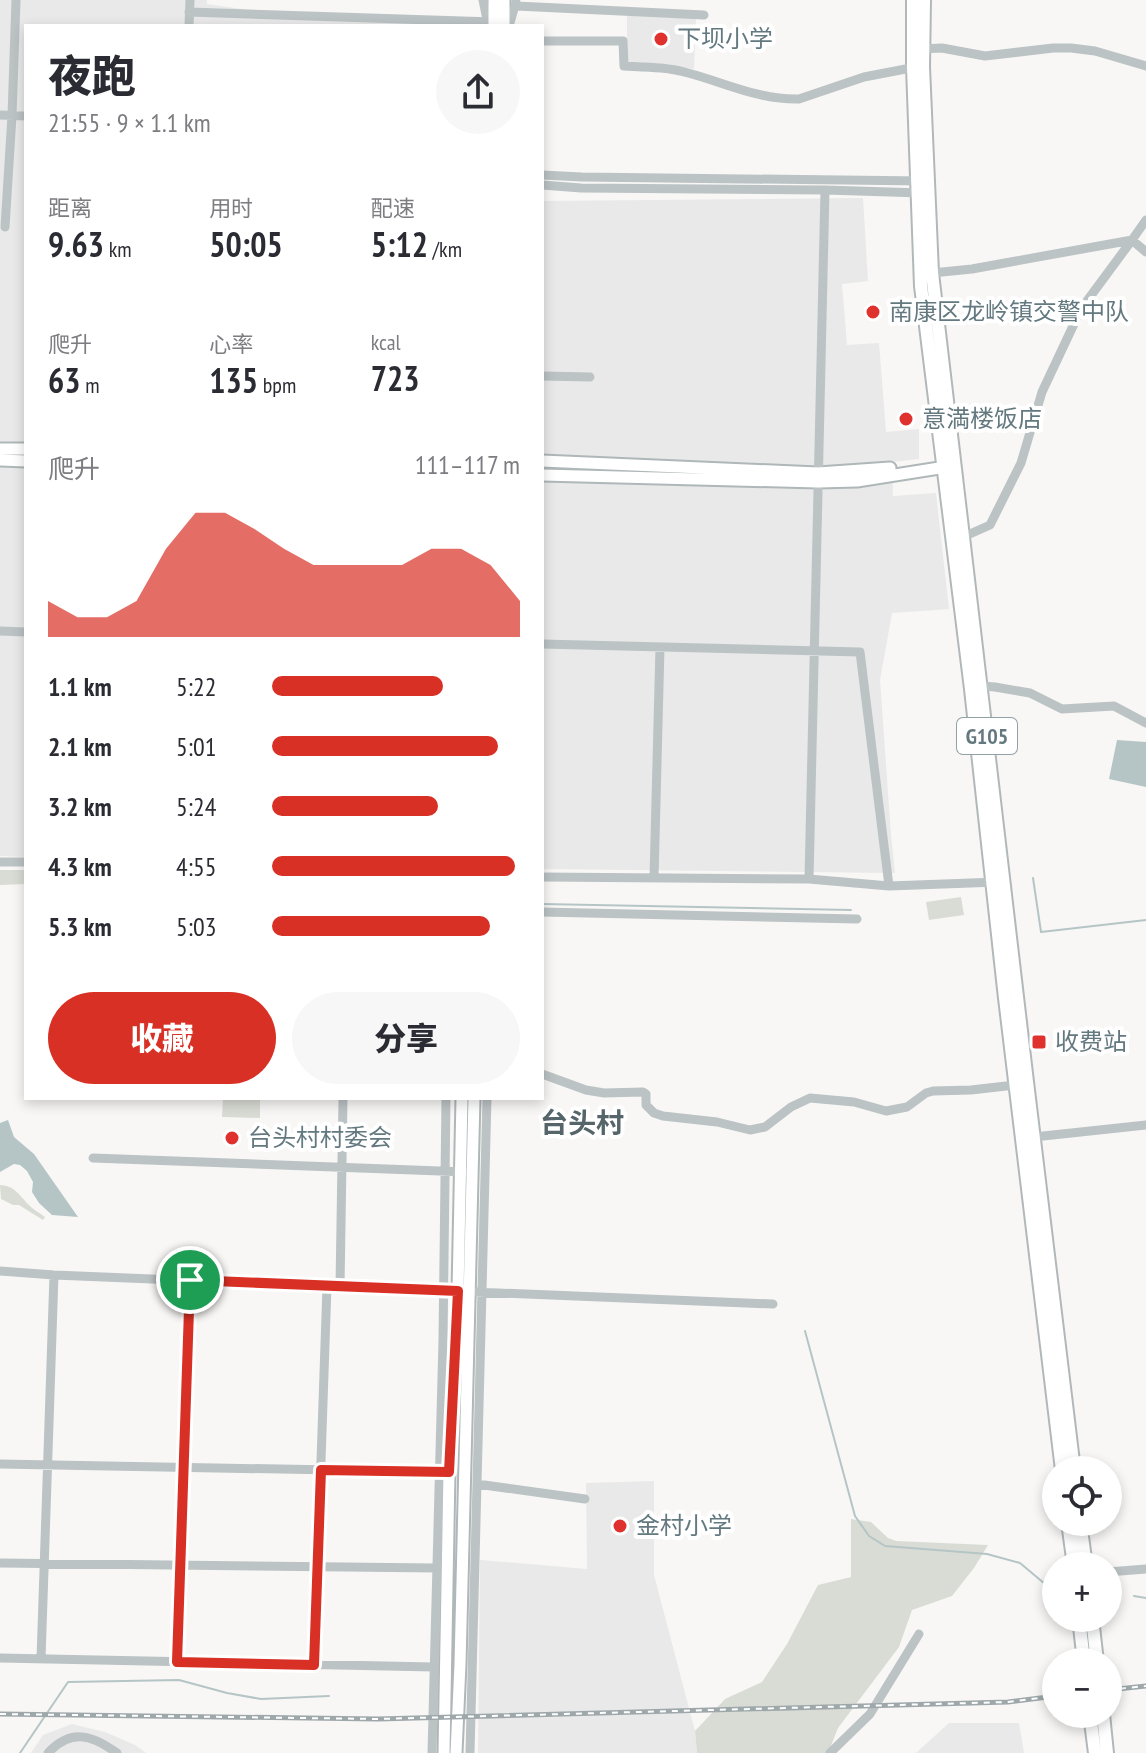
<!DOCTYPE html>
<html lang="zh">
<head>
<meta charset="utf-8">
<style>
  :root { --surface:#fff; --page:#f7f7f7; --text:#2b2b33; --muted:#7c7c81; --accent:#d93025 }
  body { margin:0; font-family:"PT Sans Narrow","Noto Sans SC",sans-serif; background:var(--page); color:var(--text); height:100vh; display:flex; flex-direction:column; font-size:30px; white-space:nowrap }
  * { box-sizing:border-box; margin:0 }
  p { font-size:26px; color:var(--muted) }
  .icon { flex:none; width:44px; height:44px; fill:none; stroke:currentColor; stroke-width:2; stroke-linecap:round; stroke-linejoin:round }
  .map { position:relative; flex:1; overflow:hidden }
  .drawer { position:absolute; left:24px; top:24px; width:520px; height:1076px; display:flex; flex-direction:column; background:var(--surface); border-radius:0px; box-shadow:0 4px 12px #0003 }
  .drawer>* { flex:none }
  .buttons { position:absolute; left:1042px; top:1456px; display:grid; gap:16px }
  .buttons a { display:grid; place-items:center; width:80px; height:80px; border-radius:50%; background:var(--surface); box-shadow:0 4px 12px #0003; font-size:40px }
  .pin { position:absolute; display:grid; place-items:center; width:68px; height:68px; color:#fff; margin:-34px; border:4px solid #fff; border-radius:50%; box-shadow:0 2px 8px #0007 }
  .round { display:grid; place-items:center; flex:none; width:84px; height:84px; border-radius:42px; background:var(--page) }
  .summary { display:flex; align-items:center; justify-content:space-between; height:136px; padding:0 24px }
  h1 { font-size:44px; font-weight:800; line-height:60px }
  .stats { display:grid; grid-template-columns:repeat(3,1fr); gap:12px; height:136px; padding:8px 24px }
  .stats div { display:grid; align-content:center }
  .stats b { font-size:34px; font-weight:800 }
  .stats small { font-size:22px; font-weight:400 }
  .stats p { font-size:22px }
  .chart { height:224px; padding:16px 24px }
  .chart p { display:flex; justify-content:space-between }
  .chart svg { width:100%; height:144px; margin-top:8px; fill:var(--accent); opacity:.7 }
  .button { display:flex; gap:16px; margin-top:auto; padding:16px 24px }
  .button a { flex:1; height:92px; border-radius:48px; background:var(--accent); color:#fff; font-size:32px; font-weight:800; line-height:92px; text-align:center }
  .button a+a { background:var(--page); color:var(--text) }
  ul { padding:0 24px; list-style:none; font-size:26px }
  li { display:grid; grid-template-columns:128px 96px 1fr; align-items:center; height:60px }
  li i { height:20px; border-radius:10px; background:var(--accent) }
  .map>svg:first-child { display:block }
  .built { fill:#e8e9e8 }
  .green { fill:#d9dcd4 }
  .water { fill:#b5c5c6 }
  .lines { fill:none; stroke-linecap:round; stroke-linejoin:round }
  .stream { stroke:#b5c5c6; stroke-width:2 }
  .major-casing { stroke:#b0b7b9; stroke-width:15 }
  .highway-casing { stroke:#b2b8ba; stroke-width:16 }
  .minor { stroke:#bcc3c5; stroke-width:9 }
  .major { stroke:#fff; stroke-width:11 }
  .highway { stroke:#fff; stroke-width:12 }
  .rail-casing { stroke:#9ea8ab; stroke-width:5 }
  .rail { stroke:#fff; stroke-width:2; stroke-dasharray:6; stroke-linecap:butt }
  .route-casing { stroke:#fff; stroke-width:16 }
  .route { stroke:#d93025; stroke-width:10 }
  .poi-dot { fill:#df322e; stroke:#fff; stroke-width:3 }
  .labels { text-anchor:middle; stroke-width:8; stroke-linejoin:round; paint-order:stroke }
  .shield { fill:#fff; stroke:#92a1a5; stroke-width:2 }
  .shield-label { font-size:22px; font-weight:bold; fill:#63797f }
  .poi-label { font-size:24px; fill:#63797f; stroke:#fff; text-anchor:start }
  .quarter-label { font-size:28px; font-weight:bold; fill:#55656a; stroke:#fff }
</style>
</head>
<body>
<div class="map">
<svg width="1146" height="1753" viewBox="0 0 1146 1753">
  <rect width="100%" height="100%" fill="#f8f7f5"/>
  <!-- built -->
  <path class="built" d="M0,0H207V4L305,18L524,25L26,26V857L0,856Z
    M627,15L696,17L694,69L627,62Z
    M863,198L868,281L842,284L847,345L879,343L886,432L919,429V459L892,462L893,496L936,493L949,609L892,613L880,680L891,835L895,873L542,869V201Z
    M654,1481V1575L695,1731L697,1753H478L480,1560L587,1569L586,1483Z
    M949,1723H1019L1024,1753H916Z
    M72,1724L105,1732L135,1745L146,1753H31L43,1735Z"/>
  <!-- green -->
  <path class="green" d="M0,870H26V884L0,885Z
    M961,897L964,915L929,920L926,902Z
    M223,1098H260V1118L222,1117Z
    M0,1185C15,1186 18,1194 28,1204C32,1209 40,1213 45,1217L43,1220L19,1205H13L1,1199Z
    M851,1519L871,1522L888,1538L896,1541L988,1545L974,1568L952,1596L912,1610L899,1647L838,1728L828,1753H697L695,1731L725,1699L762,1682L787,1644L818,1585L851,1577Z"/>
  <!-- water -->
  <path class="water" d="M1117,740L1146,742V787L1109,779Z
    M8,1120L14,1137L34,1154L78,1217L52,1215L39,1203L32,1192L33,1182L27,1171L20,1165L14,1164L0,1172V1123Z"/>
  <g class="lines">
    <!-- stream -->
    <path class="stream" d="M1033,878L1041,932L1146,920
      M542,904L851,910
      M805,1331L855,1516L869,1536L885,1546L987,1554L1020,1563L1045,1584
      M1134,1596L1146,1598
      M20,1753L68,1682L179,1680L227,1693L261,1699L329,1696"/>
    <!-- major casing -->
    <g class="major-casing">
      <path id="major" d="M504,0V26
        M494,26V0
        M0,449H26
        M0,460L26,461
        M542,461L818,473L890,468
        M542,475L818,482L857,481L952,466
        M444,1753L449,1472L458,1291L462,1098
        M456,1753L460,1664L474,1098"/>
    </g>
    <!-- highway casing -->
    <g class="highway-casing">
      <path id="highway" d="M913,0V67L921,286L971,689L1005,998L1062,1470
        M924,0L923,67L932,273L1027,1082L1074,1470
        M1068,1522L1074,1566
        M1080,1522L1086,1566
        M1079,1618L1084,1662
        M1092,1618L1097,1662
        M1090,1714L1095,1753
        M1103,1714L1107,1753"/>
    </g>
    <!-- minor -->
    <path class="minor" d="M483,0L488,24
      M516,6L704,15
      M189,12L494,22
      M189,26L190,0
      M509,26L516,2
      M542,41H623L624,66C645,67 667,67 688,73C726,83 759,100 799,99L864,77L916,67
      M920,49L942,48L985,56L1053,48H1071L1095,51L1146,66
      M0,115L26,116
      M542,175L582,177L924,181
      M542,185L581,188L825,190L922,193
      M5,227L12,116L16,0
      M932,273L972,269L1132,240L1146,220
      M542,376L590,377
      M963,537L990,525L1021,463L1042,392L1074,324L1081,309L1132,240L1146,252
      M0,631L26,632
      M542,644L860,652L889,886
      M982,686L995,687L1030,693L1062,709L1114,706L1146,723
      M0,862H26
      M542,877L809,879L889,886L998,882
      M654,878L660,647
      M809,879L825,190
      M542,912L857,919
      M542,1074L586,1090L604,1093L643,1092L646,1094V1105L654,1113L663,1116L717,1122L750,1130L765,1127L791,1107L810,1098L854,1102L886,1111L907,1107L926,1093L933,1091L971,1090L1015,1085
      M1034,1137L1146,1125
      M93,1158L466,1172
      M0,1271L54,1275L773,1304
      M340,1287L343,1098
      M0,1464L441,1472
      M477,1484L585,1499
      M0,1563L436,1568
      M1108,1572L1146,1569
      M0,1658L433,1667
      M41,1659L54,1275
      M177,1662L190,1280
      M314,1665L327,1286
      M48,1753C71,1728 92,1735 117,1753
      M432,1753L443,1340L446,1098
      M470,1753L487,1098
      M830,1753L870,1714L919,1634"/>
    <!-- major -->
    <use href="#major" class="major"/>
    <!-- highway -->
    <use href="#highway" class="highway"/>
    <!-- rail casing -->
    <g class="rail-casing">
      <path id="rail" d="M1108,1690L1146,1686
        M0,1714L378,1719L1008,1702L1056,1696"/>
    </g>
    <!-- rail -->
    <use href="#rail" class="rail"/>
  </g>
  <g class="lines">
    <!-- route casing -->
    <g class="route-casing">
      <path id="route" d="M190,1280L458,1291L449,1472L321,1470L314,1665L177,1662Z"/>
    </g>
    <!-- route -->
    <use href="#route" class="route"/>
  </g>
  <!-- markers -->
  <g class="poi-dot">
    <circle cx="661" cy="39" r="8"/>
    <circle cx="873" cy="312" r="8"/>
    <circle cx="906" cy="419" r="8"/>
    <rect x="1031" y="1034" width="16" height="16" rx="4"/>
    <circle cx="232" cy="1138" r="8"/>
    <circle cx="620" cy="1526" r="8"/>
  </g>
  <g class="labels">
    <!-- shield labels -->
    <rect class="shield" x="957" y="718" width="60" height="36" rx="6"/>
    <g class="shield-label">
      <text x="987" y="744">G105</text>
    </g>
    <!-- poi labels -->
    <g class="poi-label">
      <text x="677" y="47">下坝小学</text>
      <text x="889" y="320">南康区龙岭镇交警中队</text>
      <text x="922" y="427">意満楼饭店</text>
      <text x="1055" y="1050">收费站</text>
      <text x="248" y="1146">台头村村委会</text>
      <text x="636" y="1534">金村小学</text>
    </g>
    <!-- quarter labels -->
    <g class="quarter-label">
      <text x="582" y="1133">台头村</text>
    </g>
  </g>
</svg>
<div class="buttons">
<a><svg class="icon" aria-label="locate" viewBox="0 0 24 24"><circle cx="12" cy="12" r="6"/><path d="M12 2v4M12 18v4M2 12h4M18 12h4"/></svg></a>
<a>+</a>
<a>−</a>
</div>
<div class="pin" style="left:190px;top:1280px;background:#1e9e55"><svg class="icon" aria-label="arrive" viewBox="0 0 24 24"><path d="M6 21V4h12l-3 4 3 4H6"/></svg></div>
<section class="drawer">
<div class="summary"><div><h1>夜跑</h1><p>21:55 · 9 × 1.1 km</p></div><a class="round"><svg class="icon" aria-label="share" viewBox="0 0 24 24"><path d="M12 15V3M7 8l5-5 5 5M5 13v7h14v-7"/></svg></a></div>
<div class="stats">
<div><p>距离</p><b>9.63<small> km</small></b></div>
<div><p>用时</p><b>50:05</b></div>
<div><p>配速</p><b>5:12<small> /km</small></b></div>
</div>
<div class="stats">
<div><p>爬升</p><b>63<small> m</small></b></div>
<div><p>心率</p><b>135<small> bpm</small></b></div>
<div><p>kcal</p><b>723</b></div>
</div>
<div class="chart"><p><span>爬升</span>111–117 m</p>
<svg viewBox="0 0 160 44" preserveAspectRatio="none"><path d="M0 44V33L10 38L20 38L30 33L40 17L50 6L60 6L70 11L80 17L90 22L100 22L110 22L120 22L130 17L140 17L150 22L160 33V44z"/></svg>
</div>
<ul>
<li><b>1.1 km</b>5:22<i style="width:69%"></i></li>
<li><b>2.1 km</b>5:01<i style="width:91%"></i></li>
<li><b>3.2 km</b>5:24<i style="width:67%"></i></li>
<li><b>4.3 km</b>4:55<i style="width:98%"></i></li>
<li><b>5.3 km</b>5:03<i style="width:88%"></i></li>
</ul>
<div class="button"><a>收藏</a><a>分享</a></div>
</section>
</div>
</body>
</html>
